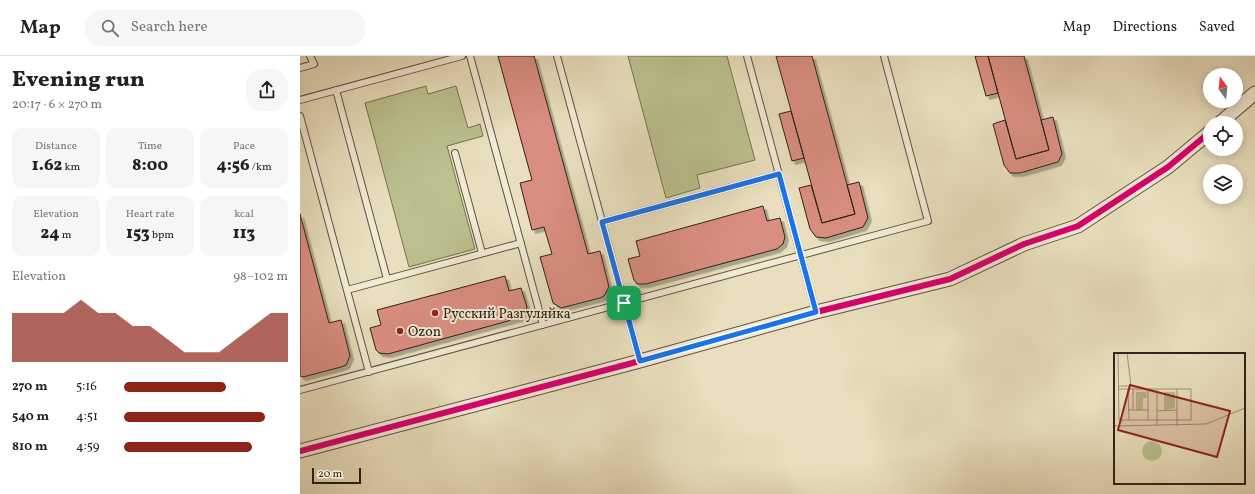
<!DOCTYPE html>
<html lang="en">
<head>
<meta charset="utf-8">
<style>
  :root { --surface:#fff; --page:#f6f6f6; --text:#222; --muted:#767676; --line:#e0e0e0; --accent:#8f2418 }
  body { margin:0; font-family:Vollkorn,serif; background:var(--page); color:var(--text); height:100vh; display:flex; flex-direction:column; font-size:15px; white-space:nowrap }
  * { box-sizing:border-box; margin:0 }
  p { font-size:13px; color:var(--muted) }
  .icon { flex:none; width:22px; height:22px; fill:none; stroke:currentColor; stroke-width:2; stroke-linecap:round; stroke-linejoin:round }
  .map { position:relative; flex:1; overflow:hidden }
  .details { display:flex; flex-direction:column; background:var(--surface); width:300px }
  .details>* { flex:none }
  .needle { width:26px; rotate:345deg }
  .fabs { position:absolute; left:903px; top:12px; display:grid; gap:8px }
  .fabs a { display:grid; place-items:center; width:40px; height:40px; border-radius:50%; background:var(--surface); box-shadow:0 2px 10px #0003; font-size:20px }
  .scale { position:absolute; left:12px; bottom:10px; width:49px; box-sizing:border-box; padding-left:4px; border:2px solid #2e2319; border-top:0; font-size:11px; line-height:14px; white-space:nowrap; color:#2e2319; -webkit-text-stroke:3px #f1ead5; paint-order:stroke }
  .pin { position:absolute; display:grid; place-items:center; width:34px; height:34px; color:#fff; margin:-17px; border-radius:8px; box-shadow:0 2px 6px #0006 }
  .round { display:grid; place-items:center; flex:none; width:42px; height:42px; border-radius:16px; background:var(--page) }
  .summary { display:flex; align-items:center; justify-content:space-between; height:68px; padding:0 12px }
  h1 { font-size:22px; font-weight:800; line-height:30px }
  .metrics { display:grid; grid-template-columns:repeat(3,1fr); gap:6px; height:68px; padding:4px 12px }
  .metrics div { display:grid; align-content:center; border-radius:10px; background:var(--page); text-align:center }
  .metrics b { font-size:17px; font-weight:800 }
  .metrics small { font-size:11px; font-weight:400 }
  .metrics p { font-size:11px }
  .chart { height:112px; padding:8px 12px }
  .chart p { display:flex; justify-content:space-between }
  .chart svg { width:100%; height:72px; margin-top:4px; fill:var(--accent); opacity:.7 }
  ul { padding:0 12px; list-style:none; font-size:13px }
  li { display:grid; grid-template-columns:64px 48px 1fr; align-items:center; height:30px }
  li i { height:10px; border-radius:5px; background:var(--accent) }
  header { display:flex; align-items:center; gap:24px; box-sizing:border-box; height:56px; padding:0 20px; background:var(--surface); border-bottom:1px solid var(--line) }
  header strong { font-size:19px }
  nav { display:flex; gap:22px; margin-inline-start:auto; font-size:14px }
  .search { width:280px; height:36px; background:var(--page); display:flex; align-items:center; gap:10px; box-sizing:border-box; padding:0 14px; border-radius:16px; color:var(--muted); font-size:15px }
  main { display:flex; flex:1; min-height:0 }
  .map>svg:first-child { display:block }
  .green { fill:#bbc08e; stroke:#747254 }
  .building { fill:#da8e81; stroke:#2e2319; filter:url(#shadow) }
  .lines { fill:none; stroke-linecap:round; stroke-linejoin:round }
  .lane-casing { stroke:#5d5242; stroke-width:8 }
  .street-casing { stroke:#5d5242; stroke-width:15 }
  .lane { stroke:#f1ead5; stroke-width:6 }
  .street { stroke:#f1ead5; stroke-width:13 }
  .cycleway-casing { stroke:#f1ead5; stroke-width:8 }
  .cycleway { stroke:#d6006c; stroke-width:6 }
  .route-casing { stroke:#fff; stroke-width:8 }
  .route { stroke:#1a73e8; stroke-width:5 }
  .poi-dot { fill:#8f2418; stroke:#f1ead5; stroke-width:1.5 }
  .labels { text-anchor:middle; stroke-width:4; stroke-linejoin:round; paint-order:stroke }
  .poi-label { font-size:14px; fill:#2e2319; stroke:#f1ead5; text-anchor:start }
  .inset-road { fill:none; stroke:#9e947c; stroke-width:1 }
  .view { fill:#8f2418; fill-opacity:0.15; stroke:#8f2418; stroke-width:2 }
  .inset-edge { fill:none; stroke:#2e2319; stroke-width:2 }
</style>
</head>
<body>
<header>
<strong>Map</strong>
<div class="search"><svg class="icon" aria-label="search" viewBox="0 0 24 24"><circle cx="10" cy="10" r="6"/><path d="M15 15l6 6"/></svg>Search here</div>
<nav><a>Map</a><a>Directions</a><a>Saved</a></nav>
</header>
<main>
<section class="details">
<div class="summary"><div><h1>Evening run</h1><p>20:17 · 6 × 270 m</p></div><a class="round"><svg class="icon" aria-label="share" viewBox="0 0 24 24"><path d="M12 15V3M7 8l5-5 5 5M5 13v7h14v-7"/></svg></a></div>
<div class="metrics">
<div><p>Distance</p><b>1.62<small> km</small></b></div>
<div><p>Time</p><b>8:00</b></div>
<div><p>Pace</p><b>4:56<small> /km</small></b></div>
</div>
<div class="metrics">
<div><p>Elevation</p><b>24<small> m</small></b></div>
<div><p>Heart rate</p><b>153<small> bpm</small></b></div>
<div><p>kcal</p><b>113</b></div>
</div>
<div class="chart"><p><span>Elevation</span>98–102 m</p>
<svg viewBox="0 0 160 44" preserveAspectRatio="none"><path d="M0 44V14L10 14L20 14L30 14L40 6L50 14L60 14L70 22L80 22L90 30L100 38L110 38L120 38L130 30L140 22L150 14L160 14V44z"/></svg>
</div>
<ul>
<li><b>270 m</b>5:16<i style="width:62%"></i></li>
<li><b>540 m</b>4:51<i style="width:86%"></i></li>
<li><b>810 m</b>4:59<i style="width:78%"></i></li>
</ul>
</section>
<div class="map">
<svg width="955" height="438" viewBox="0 0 955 438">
  <defs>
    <filter id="shadow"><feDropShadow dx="3.5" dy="3.5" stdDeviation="0" flood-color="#0004"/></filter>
  </defs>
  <rect width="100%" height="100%" fill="#e9dfbe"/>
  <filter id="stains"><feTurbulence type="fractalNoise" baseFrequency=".005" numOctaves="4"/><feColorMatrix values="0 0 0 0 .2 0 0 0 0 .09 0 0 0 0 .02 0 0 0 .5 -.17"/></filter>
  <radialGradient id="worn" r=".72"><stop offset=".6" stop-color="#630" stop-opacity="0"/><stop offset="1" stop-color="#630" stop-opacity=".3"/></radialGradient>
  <!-- green -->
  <path class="green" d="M328,0H427L455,104L397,119L400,132L366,142Z
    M126,30L128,38L156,30L168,72L180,68L183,80L147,90L175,193L109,211L65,47Z"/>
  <!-- building -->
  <path class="building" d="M198,0H234L288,198L300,195L309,231L304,240L300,242L261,252L253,247L240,201L252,198L244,171L232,174L220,127L232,124Z
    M476,0H512L555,158L522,167Z
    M675,0H688L698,37L686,40Z
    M688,0H724L749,94L716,103Z
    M491,55L504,102L492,105L479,58Z
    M753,61L762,98L758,106L720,117H710L704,109L693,68L705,64L716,103L749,94L741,64Z
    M559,126L568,162L563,171L526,182L516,181L510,173L499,132L511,129L522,167L555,158L547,129Z
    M463,150L467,165L480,162L485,181L483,188L477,193L346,228H337L334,224L328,203L340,200L336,185Z
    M0,158L29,267L41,264L50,300L46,309L41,311L3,321L0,320Z
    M205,220L209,235L221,232L227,251L225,257L219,262L88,298L79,297L76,294L70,272L81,269L77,254Z"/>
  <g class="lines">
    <!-- lane casing -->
    <g class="lane-casing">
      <path id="lane" d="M170,0L243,269
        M257,0L340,305
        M447,0L516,256
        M0,12L14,8L10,0
        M36,34L87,223
        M0,44L162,0
        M0,60L69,316
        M155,97L182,197
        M302,166L479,118
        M47,234L221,187
        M0,334L628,165L584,0"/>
    </g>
    <!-- street casing -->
    <g class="street-casing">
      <path id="street" d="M920,67L955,37
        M0,395L340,305L516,256L650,223L724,188L778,170L868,111L910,76"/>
    </g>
    <!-- lane -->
    <use href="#lane" class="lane"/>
    <!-- street -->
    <use href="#street" class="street"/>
    <!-- cycleway casing -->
    <g class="cycleway-casing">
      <path id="cycleway" d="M0,395L340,305L516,256L650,223L724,188L778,170L868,111L910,76"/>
    </g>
    <!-- cycleway -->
    <use href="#cycleway" class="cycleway"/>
  </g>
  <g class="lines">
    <!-- route casing -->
    <g class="route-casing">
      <path id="route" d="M479,118L516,256L340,305L302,166Z"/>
    </g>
    <!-- route -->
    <use href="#route" class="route"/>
  </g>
  <!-- markers -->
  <g class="poi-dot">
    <circle cx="135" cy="257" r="4"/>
    <circle cx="100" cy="275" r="4"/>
  </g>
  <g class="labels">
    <!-- poi labels -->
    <g class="poi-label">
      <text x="143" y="262">Русский Разгуляйка</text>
      <text x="108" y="280">Ozon</text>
    </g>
  </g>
  <!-- overview -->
  <g transform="translate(814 297)">
    <rect width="131" height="131" fill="#e9dfbe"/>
    <path d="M22,39H32L33,45H29V57H22ZM50,39H61V55L50,57ZM28 98a10 10 0 1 1 20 0a10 10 0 1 1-20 0Z" fill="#bbc08e"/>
    <path class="inset-road" d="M4,0L5,67H77V36H43V73M5,33H17L13,0M5,36H43M14,36L15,67M19,36V57M34,36V67M63,36V73M14,57H34M43,58L63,57M0,73L92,71L131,55"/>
    <path class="view" d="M16,32L116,58L103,104L4,77Z"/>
    <rect width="131" height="131" class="inset-edge"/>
  </g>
  <rect width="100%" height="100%" filter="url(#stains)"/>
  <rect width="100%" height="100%" fill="url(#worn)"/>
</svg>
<div class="fabs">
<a><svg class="needle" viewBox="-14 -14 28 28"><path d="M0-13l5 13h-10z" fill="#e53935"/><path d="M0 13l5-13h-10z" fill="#767676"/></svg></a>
<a><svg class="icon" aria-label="locate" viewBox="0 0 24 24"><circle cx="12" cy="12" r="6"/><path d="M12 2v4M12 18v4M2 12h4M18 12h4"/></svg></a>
<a><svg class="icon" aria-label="layers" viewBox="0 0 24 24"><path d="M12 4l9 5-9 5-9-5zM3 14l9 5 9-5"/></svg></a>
</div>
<div class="scale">20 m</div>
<div class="pin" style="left:324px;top:247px;background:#1e9e55"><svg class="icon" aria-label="arrive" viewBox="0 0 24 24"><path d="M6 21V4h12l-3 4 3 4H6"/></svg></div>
</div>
</main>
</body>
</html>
